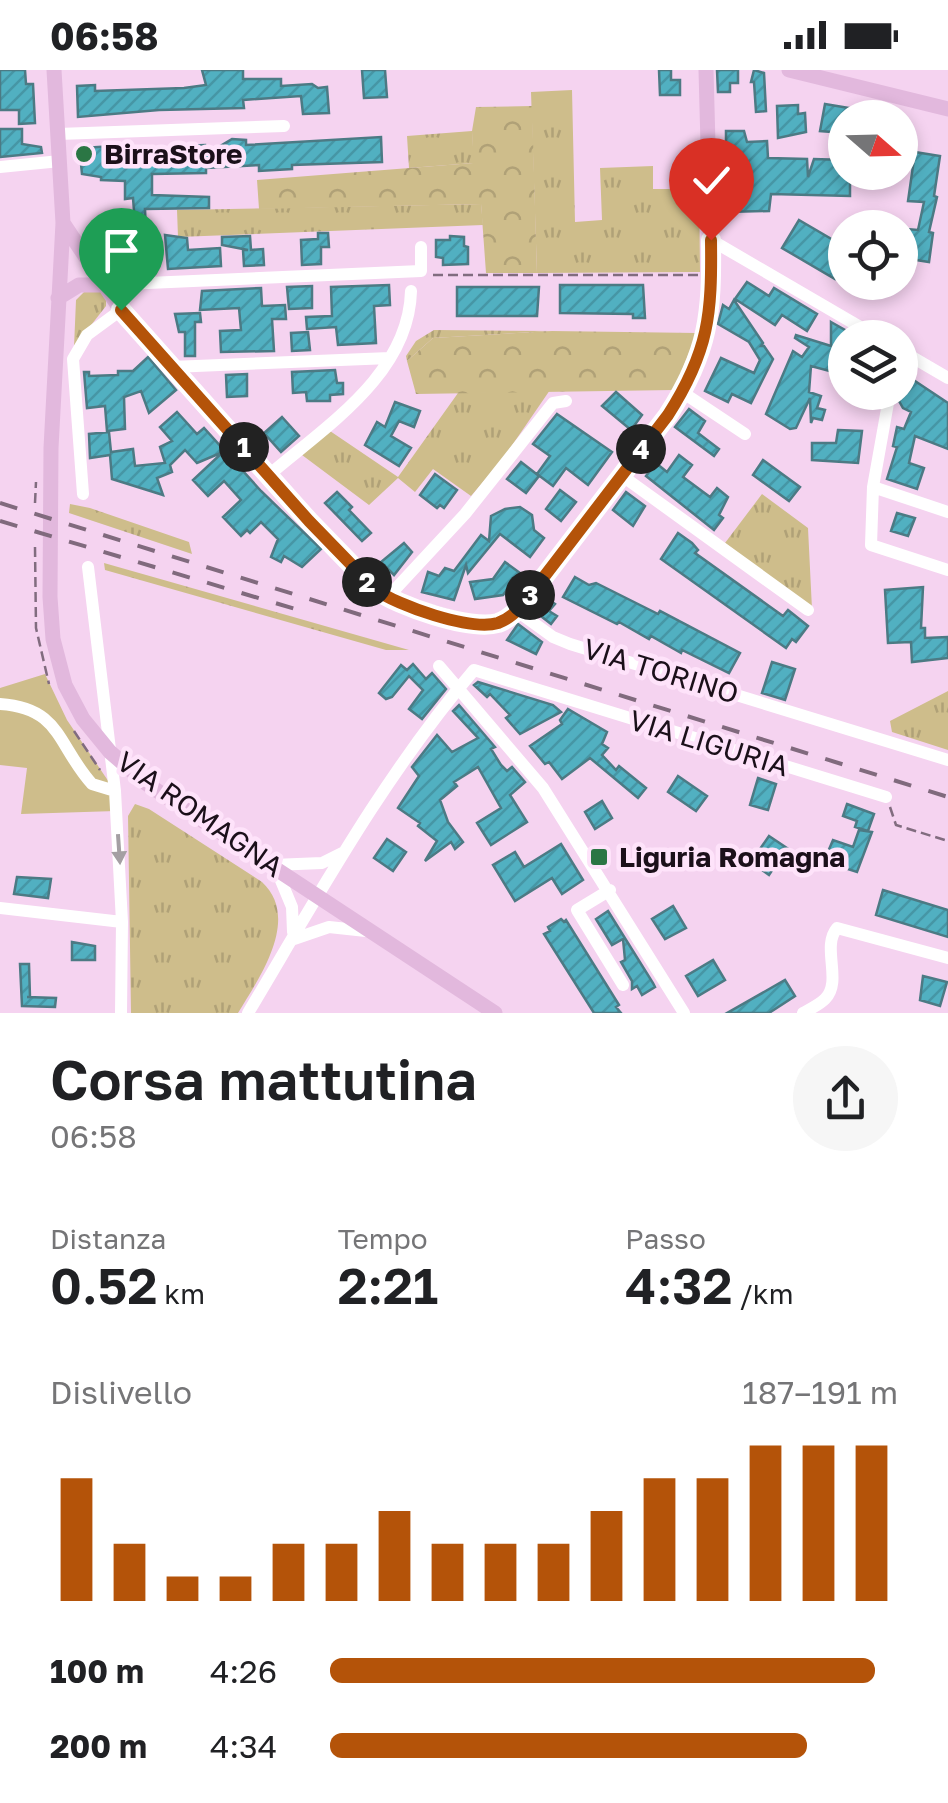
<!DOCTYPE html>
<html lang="it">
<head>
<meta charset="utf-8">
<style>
  :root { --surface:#fff; --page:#f6f6f6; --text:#202124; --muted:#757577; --accent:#b45309 }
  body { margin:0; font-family:"Golos Text",sans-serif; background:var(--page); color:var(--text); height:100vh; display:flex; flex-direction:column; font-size:38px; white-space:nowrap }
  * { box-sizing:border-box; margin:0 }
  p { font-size:32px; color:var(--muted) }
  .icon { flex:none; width:55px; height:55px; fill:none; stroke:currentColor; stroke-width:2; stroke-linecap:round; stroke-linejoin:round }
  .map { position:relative; height:943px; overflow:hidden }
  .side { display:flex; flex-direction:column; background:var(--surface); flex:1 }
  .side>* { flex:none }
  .needle { width:65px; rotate:110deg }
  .tools { position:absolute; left:828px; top:30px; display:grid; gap:20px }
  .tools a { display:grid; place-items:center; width:90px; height:90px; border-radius:50%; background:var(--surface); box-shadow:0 5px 15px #0003; font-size:50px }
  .pin { position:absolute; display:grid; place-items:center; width:85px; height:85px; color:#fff; margin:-102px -42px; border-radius:50% 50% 50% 0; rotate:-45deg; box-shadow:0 0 10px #0007 }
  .pin .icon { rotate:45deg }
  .km { position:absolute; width:50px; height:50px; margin:-25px; border-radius:50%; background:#222; color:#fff; font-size:28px; line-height:50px; text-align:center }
  .round { display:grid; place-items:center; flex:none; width:105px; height:105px; border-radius:52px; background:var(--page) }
  .overview { display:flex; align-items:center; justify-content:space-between; height:170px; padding:0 50px }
  h1 { font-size:55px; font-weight:600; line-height:75px }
  .figures { display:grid; grid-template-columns:repeat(3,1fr); gap:15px; height:170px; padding:10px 50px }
  .figures div { display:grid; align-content:center }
  .figures b { font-size:50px; font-weight:600 }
  .figures small { font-size:28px; font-weight:400 }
  .figures p { font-size:28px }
  .chart { height:280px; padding:20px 50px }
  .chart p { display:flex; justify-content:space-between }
  .chart svg { width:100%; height:180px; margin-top:10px; stroke:var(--accent); stroke-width:6 }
  ul { padding:0 50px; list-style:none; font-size:32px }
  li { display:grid; grid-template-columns:160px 120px 1fr; align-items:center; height:75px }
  li i { height:25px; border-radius:12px; background:var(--accent) }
  .status { display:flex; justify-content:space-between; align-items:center; height:70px; padding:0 50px; background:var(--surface); direction:ltr }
  .status svg { height:28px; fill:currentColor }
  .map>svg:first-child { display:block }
  .grass { fill:url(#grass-tufts) }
  .forest { fill:url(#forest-crowns) }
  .garden { fill:#cebd8b }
  .building { fill:url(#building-hatch); stroke:#4c7a84; stroke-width:2.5 }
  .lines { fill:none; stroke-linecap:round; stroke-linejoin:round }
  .path { stroke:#816c7f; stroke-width:2.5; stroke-dasharray:10 5; stroke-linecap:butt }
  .minor { stroke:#fff; stroke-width:12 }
  .major { stroke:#e2b8dd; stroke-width:15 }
  .rail { stroke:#806a7d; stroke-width:4; stroke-dasharray:18 18; stroke-linecap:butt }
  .oneway { fill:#a49fa3 }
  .route-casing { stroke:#fff; stroke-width:20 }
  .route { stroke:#b45309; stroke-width:12 }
  .poi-dot { fill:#2b7644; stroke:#fee3fa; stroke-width:4 }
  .labels { text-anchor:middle; stroke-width:9; stroke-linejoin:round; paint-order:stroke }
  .poi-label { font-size:28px; font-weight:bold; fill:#1b101a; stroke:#fee3fa; text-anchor:start }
  .street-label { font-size:28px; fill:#1b101a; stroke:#fee3fa }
</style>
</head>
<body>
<div class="status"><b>06:58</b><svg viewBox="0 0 49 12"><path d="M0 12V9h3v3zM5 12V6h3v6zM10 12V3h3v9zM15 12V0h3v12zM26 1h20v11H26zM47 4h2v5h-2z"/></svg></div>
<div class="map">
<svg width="948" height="943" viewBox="0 0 948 943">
  <defs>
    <pattern id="grass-tufts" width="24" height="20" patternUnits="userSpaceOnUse" patternTransform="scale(2.5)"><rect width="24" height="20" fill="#cebd8b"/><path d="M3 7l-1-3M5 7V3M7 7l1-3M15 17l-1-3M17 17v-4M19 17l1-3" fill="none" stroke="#b0a177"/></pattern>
    <pattern id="forest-crowns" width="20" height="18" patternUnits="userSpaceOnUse" patternTransform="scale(2.5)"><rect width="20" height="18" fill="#cebd8b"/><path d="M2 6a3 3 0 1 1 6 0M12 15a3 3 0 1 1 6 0" fill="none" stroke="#b0a177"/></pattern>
    <pattern id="building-hatch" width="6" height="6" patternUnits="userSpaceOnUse" patternTransform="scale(2.5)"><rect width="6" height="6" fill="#51b0c1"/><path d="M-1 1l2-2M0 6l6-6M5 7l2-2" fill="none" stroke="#4696a5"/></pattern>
  </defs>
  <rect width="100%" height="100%" fill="#f5d3f0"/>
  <!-- grass -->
  <path class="grass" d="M572,20L575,152L602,150L600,98L653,96V119H682V93L691,94L699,106L700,202L537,203L531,22Z
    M472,61L474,93L409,98L407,66Z
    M481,134L483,155L178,167L177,140Z
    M85,221H100L106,228V236L74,277L76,230Z
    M434,260L552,261L433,268L407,291L406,286L416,271Z
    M550,320L502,390L471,426L433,399L415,422L398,408L369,435L302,385L330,361L398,407L458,323Z
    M762,424L808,458L812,539L725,473Z
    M70,434L90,438L189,472L192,484L69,443Z
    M104,493L409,580H386L105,500Z
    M948,621V680L892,662L890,651Z
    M135,734L149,739L262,812C301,848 260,907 238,943H131L128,746Z"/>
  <!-- forest -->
  <path class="forest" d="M532,36L537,203H486L481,134L259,139L257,110L473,93L472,61L476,37Z
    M552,261L697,263L674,320L416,324L407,291L433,268Z"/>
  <!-- garden -->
  <path class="garden" d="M45,604L67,650L115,721L116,741L21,744L27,698L0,695V618Z"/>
  <!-- building -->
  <path class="building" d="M0,0H25L26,14H33L35,53L19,54V40H0Z
    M202,0H243V9H281V16L312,14L318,18L327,17L329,43L303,44L301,26L243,30L244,38L159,40L78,47L77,16L95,15V21L184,18L206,15Z
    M362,0H385L387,27L364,28Z
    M659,0H671V10H680V25H660Z
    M717,0H738V13H730V22H718Z
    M754,0L764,3L766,41L756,42L754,12H751Z
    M825,34L855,39L853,48H845V63L820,61Z
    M798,35V44L805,43L806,62L778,68L777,36Z
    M0,59H22V74L41,77L42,83L0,87Z
    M726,61H744L747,72L767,71L768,88L807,89L808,107L814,89L845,90V102H850V126L771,124L769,141L726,142Z
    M381,67L382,92L292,95V99L259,101V95L206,98V103L152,104V125L209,127V138L145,139L147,187L130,188L131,195L111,196L114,155L135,154L133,128L125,129V111L101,110V107L82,104L80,84L83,78L113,76L114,91L147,78L180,87V76L205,75V85L232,69L246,70V75Z
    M915,82L940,86L934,126L937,127L929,162L933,163L929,192L903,188L907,159L918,160L924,132L908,131Z
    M799,150L845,177V193L835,209L782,178Z
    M318,163H328L329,177H321V194L302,195L301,170L318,169Z
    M165,165L187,168L188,180L220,178L221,196L168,199Z
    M250,166L251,180L263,179L264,195L244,196L243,180H248L222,175V167Z
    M450,166L464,167V176L468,177V194L443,195V188L436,187V170H450Z
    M747,212L769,226L774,218L817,244L807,261L782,245L775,255L735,229Z
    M389,215L390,235L374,236L376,273L338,275L336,257L307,259L306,247L332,246L331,217Z
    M560,215H643L645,248H633V244L560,243Z
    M312,216V238L289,239L287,217Z
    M457,217H539L537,246H457Z
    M261,218L262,236L285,235L286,249H272L274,281L221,282L220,261L241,260L239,238L200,240L202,221Z
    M734,230L763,273L761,276H764L773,289L751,333L732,324L728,332L705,321L721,288L754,303L760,290L749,272L718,254L723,235L729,239Z
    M200,243L201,252H195V286H185V262H179L175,244Z
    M831,252L845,260V295L840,293L837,303L811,296L809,322L821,326L817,338L825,340L822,350L813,348L811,353L810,328L796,358L790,359L766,344L793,281L802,287L809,277L795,268L796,265L831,276Z
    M308,262L310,280L292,281L291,263Z
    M148,287L176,320L149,343L141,321L124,327L125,359L107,361L105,336L87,338L84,302H89V306L118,305V301H133Z
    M335,300L337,313H343V324L330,325V331H307L306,322L293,323L292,302Z
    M247,304V326L227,327L226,305Z
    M909,307L948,333V379L915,366L909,393L924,398L917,419L887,409L897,377L893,376L897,357L904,359L911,342L903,338L899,331Z
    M616,322L642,345L631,360L602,336Z
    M395,332L420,341L414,357L399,351L391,366L411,378L399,396L365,375L377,352L385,357Z
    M689,339L705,351L698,363L719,379L714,386L675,357Z
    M177,342L197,364L204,358L261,421L321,479L302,497L284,486L281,492L271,487L278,469L261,452L250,463L247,460L241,466L223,447L241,430L224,411L208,426L193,410L223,382L197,393L185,380L170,395L172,402L157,408L163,425L112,409L110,385L90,388L89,364L109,362L111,382L133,379L135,396L165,393L160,377L172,371L160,357Z
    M557,344L612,382L588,415L566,398L553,416L537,404L550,386L533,374Z
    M282,347L299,366L281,382L264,363Z
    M838,360L862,361L858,393L812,390V373H836Z
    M679,385L692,395L683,407L710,427L717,418L728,427L719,445L723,448L714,460L646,406L656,393L667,402Z
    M763,390L800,417L789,431L753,405Z
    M521,392L539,406L526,423L507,409Z
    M435,404L457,420L444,438L440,435L437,438L420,425Z
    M560,420L576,432L561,451L546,439Z
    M337,422L352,437L349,440L371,463L362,471L325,433Z
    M626,422L645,436L633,456L613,440Z
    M520,437L532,445L534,460L544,468L530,487L500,464L468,503L466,495L454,530L422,522L428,502L439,506L445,498L454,501L481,465L489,471L491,446L505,439Z
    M897,443L915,448L908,466L891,461Z
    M678,463L692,473L698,480L695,483L783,546L788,540L808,556L796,572L792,569L786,578L661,489Z
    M404,473L412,482L394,505L381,492Z
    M505,492L520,503L503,525L475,529L470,512L493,509Z
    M575,507L589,515L596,513L658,544L660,541L740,583L729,603L682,580L681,583L651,566L649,569L619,552L617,554L563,527Z
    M923,517L921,558H925V568L948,567V588L912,592L911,572L888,573L885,520Z
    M544,526L555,534L549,541L557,546L551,554L533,540Z
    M518,554L542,572L536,584L507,570Z
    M772,592L795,599L785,630L762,623Z
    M413,594L426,609L432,603L446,619L422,649L409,639L423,620L409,606L392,627L386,629L379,623L401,595L407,600Z
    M478,612L553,635L561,642L520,664L506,648L510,645L490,624L487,627L474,615Z
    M459,635L495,677L491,679L501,695L507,701L512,697L525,712L510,725L527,752L491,775L477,753L501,738L478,697L454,712L457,716L440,730L448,752L463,772L455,779L451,772L425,791L437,771L418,756L420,753L398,738L419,706L412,697L437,665L452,682L478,668L453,641Z
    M568,639L607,662L602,674L608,678L602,685L616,700L619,696L646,718L638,728L590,688L562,709L549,692L545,694L530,676L562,654L560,650Z
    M678,706L707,726L696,741L668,722Z
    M758,708L776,714L768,740L750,735Z
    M602,731L612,748L595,759L585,742Z
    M847,734L874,744L868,761L855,757L857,751L843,746Z
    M859,760L872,762L857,802L835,795L837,788L827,784L833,770L853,777Z
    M769,766L796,784L788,796L779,790L769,805L751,792Z
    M387,769L406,782L393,801L374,788Z
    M561,774L583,810L562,824L552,808L515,831L493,795L515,782L524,797Z
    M17,807L51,809L48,828L14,824Z
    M883,820L948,840V867L876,845Z
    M673,836L686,858L665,869L652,849Z
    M608,841L653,913L655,917L642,925L637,916L632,919V911L621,892L625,890L623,869L612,875L596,849Z
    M561,849L564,852L566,850L619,935L616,937L621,943H594L544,864L550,861L548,857Z
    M72,872L95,876V890H72Z
    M713,890L725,910L698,926L686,906Z
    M20,894H29L30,927H27L56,928L55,937L22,936Z
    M923,906L947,912L940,936L920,930Z
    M785,910L795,926L769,943H727Z"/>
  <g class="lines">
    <!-- path -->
    <path class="path" d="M433,205H700
      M35,433L36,412
      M35,477L36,558L49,614
      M74,661L100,700
      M890,737L896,755L948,771"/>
    <!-- minor -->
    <path class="minor" d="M58,64L284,56
      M0,97L60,91
      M711,170L879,268
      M102,215L421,201V177
      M900,280L948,308
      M172,297L390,288
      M682,322L745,364
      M890,322L873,417L948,442
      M269,405C326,356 409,304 411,221
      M621,405L808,540
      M873,417L871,475L948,500
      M83,424L73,289L87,265L121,240
      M88,497L115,721L122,852L121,943
      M387,528L465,444L553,333L566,331
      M517,541L553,567L570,574L948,690
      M439,596L543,718L684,943
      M0,634C61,638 57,675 92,714L115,721
      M273,795L322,793L342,783
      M277,801L292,837L293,862
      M610,820L577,840L623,915
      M0,838L122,852
      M294,869L329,857L366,861
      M248,943C318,826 385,704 474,600L886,727
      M803,943C810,939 819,935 825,929C843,911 821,877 837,858L948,888"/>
    <!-- major -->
    <path class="major" d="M54,0L63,153L51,378L50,527L53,569L65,615L83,649L110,682L147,714L495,943
      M789,0L948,39
      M63,153L121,240L309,451L375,519L403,534L474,554L501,552L524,533L668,345L700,287L712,224L706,0
      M58,228L79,215H102"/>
    <!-- rail -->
    <path class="rail" d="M0,433L948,727
      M0,451L302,541"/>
  </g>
  <!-- one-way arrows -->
  <defs><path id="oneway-solid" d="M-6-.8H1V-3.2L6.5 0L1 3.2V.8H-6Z" transform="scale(2.5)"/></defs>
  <use class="oneway" href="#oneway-solid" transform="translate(119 779) rotate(86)"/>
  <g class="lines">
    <!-- route casing -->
    <g class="route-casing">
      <path id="route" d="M121,240L309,451L375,519C397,536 471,561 498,553C509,549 516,542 524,533L668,345C709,281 712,244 711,170"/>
    </g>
    <!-- route -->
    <use href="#route" class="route"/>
  </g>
  <!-- markers -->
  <g class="poi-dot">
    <circle cx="84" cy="84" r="10"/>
    <rect x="589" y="777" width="20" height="20" rx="5"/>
  </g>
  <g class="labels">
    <!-- poi labels -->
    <g class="poi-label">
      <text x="104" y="94">BirraStore</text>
      <text x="619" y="797">Liguria Romagna</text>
    </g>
    <!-- street labels -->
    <g class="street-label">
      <text transform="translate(661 601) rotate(17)" y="10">VIA TORINO</text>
      <text transform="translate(709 673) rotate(17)" y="10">VIA LIGURIA</text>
      <text transform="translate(200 744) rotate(35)" y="10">VIA ROMAGNA</text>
    </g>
  </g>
</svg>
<div class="tools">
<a><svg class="needle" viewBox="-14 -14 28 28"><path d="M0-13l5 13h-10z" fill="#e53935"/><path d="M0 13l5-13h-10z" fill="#757577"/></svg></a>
<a><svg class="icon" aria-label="locate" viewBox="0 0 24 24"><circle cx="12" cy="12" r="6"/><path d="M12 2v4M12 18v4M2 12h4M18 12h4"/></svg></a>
<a><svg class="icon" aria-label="layers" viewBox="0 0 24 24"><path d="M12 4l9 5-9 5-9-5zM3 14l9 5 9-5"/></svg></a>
</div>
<div class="pin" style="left:121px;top:240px;background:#1e9e55"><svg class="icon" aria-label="arrive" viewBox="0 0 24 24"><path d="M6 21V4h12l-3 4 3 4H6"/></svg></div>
<div class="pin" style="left:711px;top:170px;background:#d93025"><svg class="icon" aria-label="check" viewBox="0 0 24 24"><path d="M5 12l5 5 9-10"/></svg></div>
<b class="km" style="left:244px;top:377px">1</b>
<b class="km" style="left:367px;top:512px">2</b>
<b class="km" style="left:530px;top:525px">3</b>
<b class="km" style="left:641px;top:379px">4</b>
</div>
<section class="side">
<div class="overview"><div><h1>Corsa mattutina</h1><p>06:58</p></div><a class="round"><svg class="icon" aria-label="share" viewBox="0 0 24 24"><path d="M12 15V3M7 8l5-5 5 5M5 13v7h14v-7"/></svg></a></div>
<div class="figures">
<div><p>Distanza</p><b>0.52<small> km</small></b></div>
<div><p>Tempo</p><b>2:21</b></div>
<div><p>Passo</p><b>4:32<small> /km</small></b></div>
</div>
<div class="chart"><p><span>Dislivello</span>187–191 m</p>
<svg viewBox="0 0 160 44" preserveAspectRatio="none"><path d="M5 44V14M15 44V30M25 44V38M35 44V38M45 44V30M55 44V30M65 44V22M75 44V30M85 44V30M95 44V30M105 44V22M115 44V14M125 44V14M135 44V6M145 44V6M155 44V6"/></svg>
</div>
<ul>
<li><b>100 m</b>4:26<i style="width:96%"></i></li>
<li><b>200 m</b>4:34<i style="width:84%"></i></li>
</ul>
</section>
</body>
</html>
